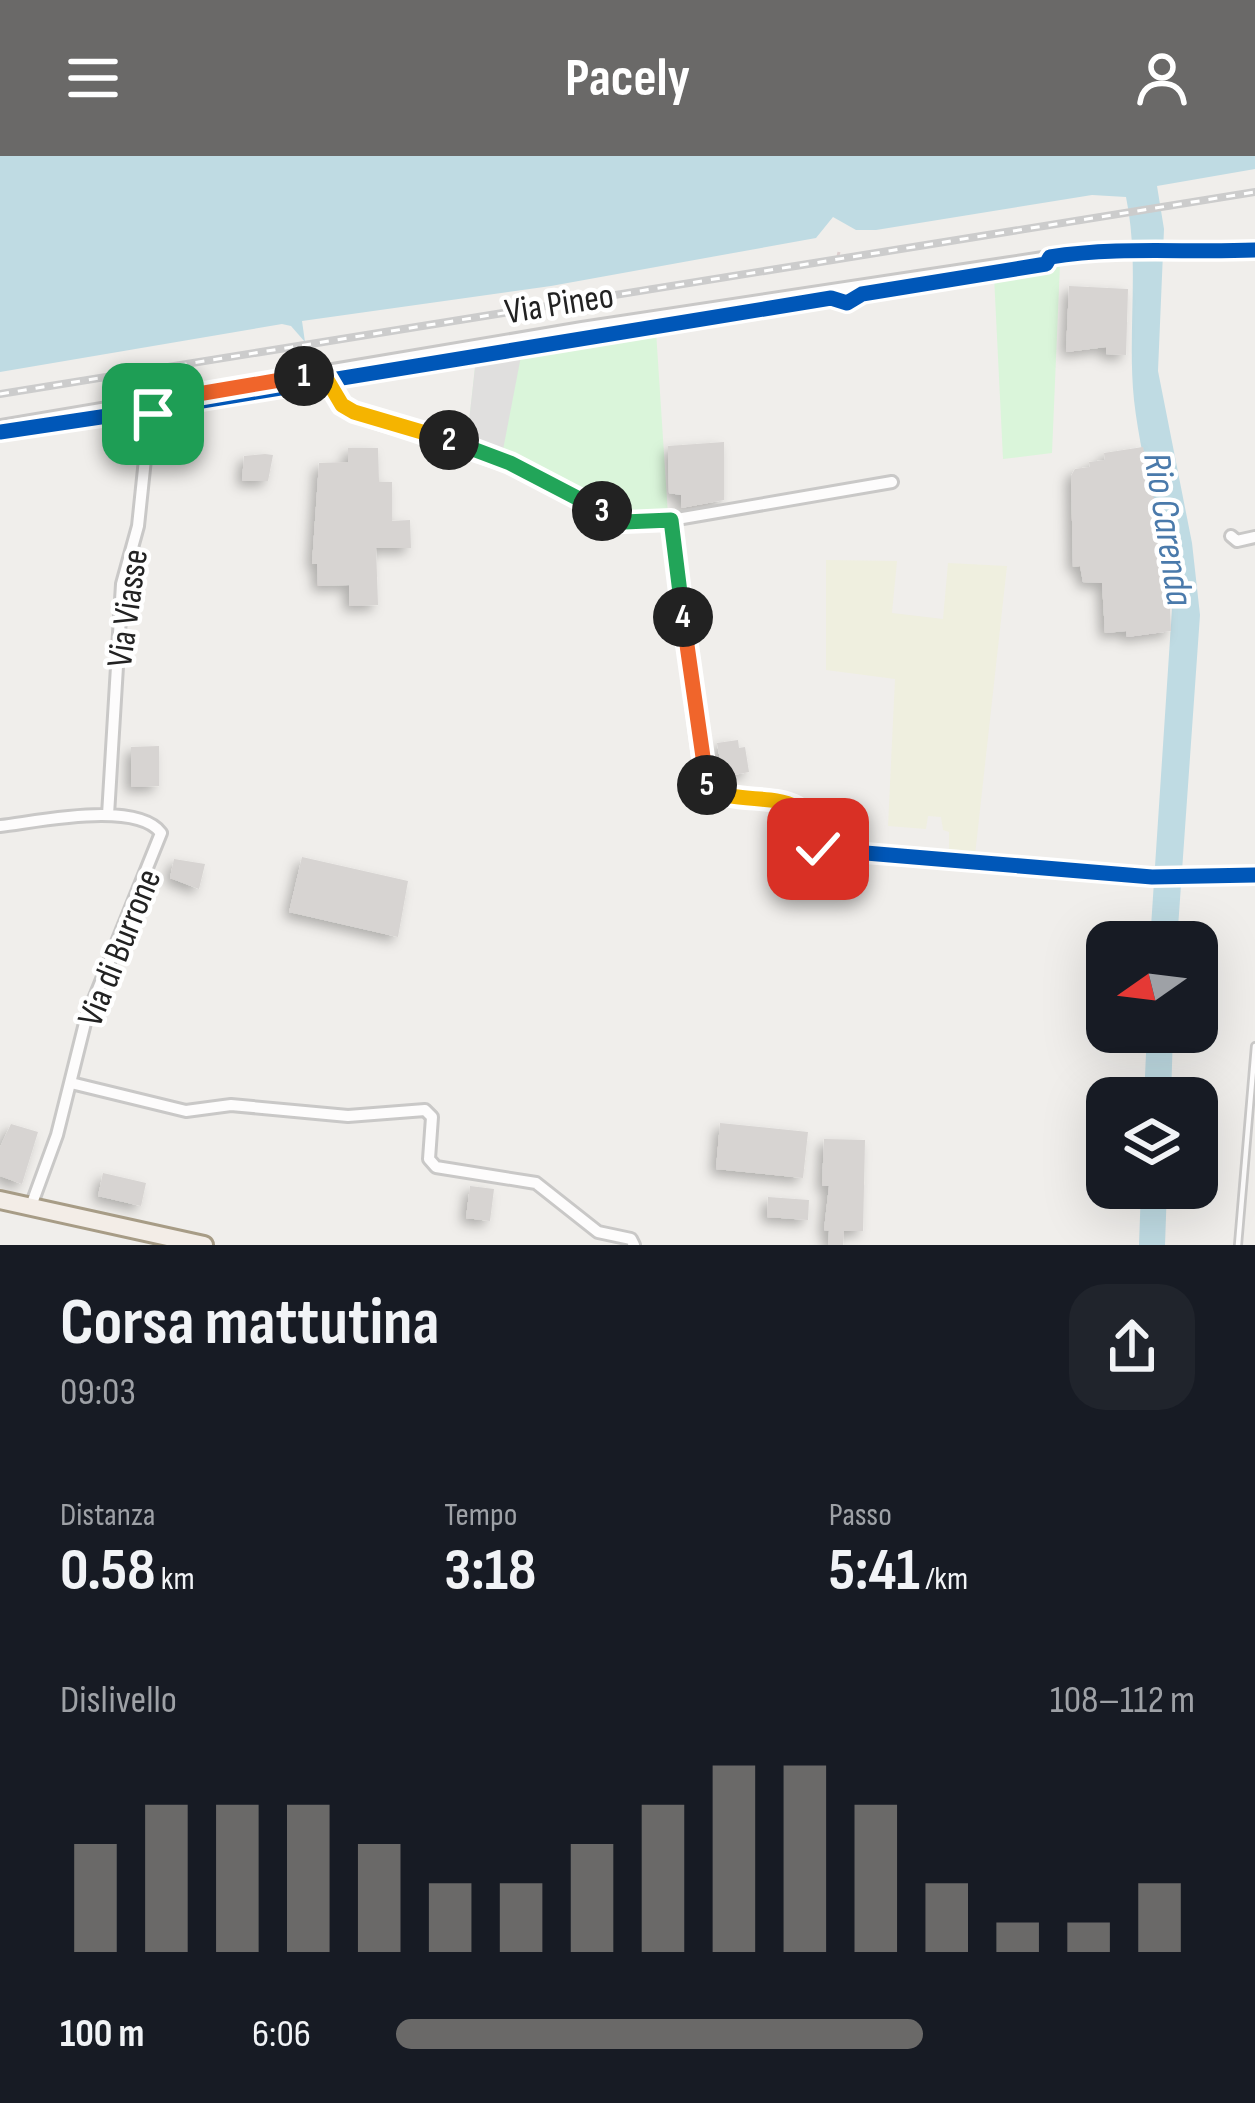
<!DOCTYPE html>
<html lang="it">
<head>
<meta charset="utf-8">
<style>
  :root { --surface:#171b24; --page:#20242c; --text:#f1f3f6; --muted:#9ea1a6; --accent:#6a6968 }
  body { margin:0; font-family:"Sofia Sans Condensed",sans-serif; background:var(--page); color:var(--text); height:100vh; display:flex; flex-direction:column; font-size:45px; white-space:nowrap }
  * { box-sizing:border-box; margin:0 }
  p { font-size:39px; color:var(--muted) }
  .icon { flex:none; width:66px; height:66px; fill:none; stroke:currentColor; stroke-width:2; stroke-linecap:round; stroke-linejoin:round }
  .map { position:relative; height:1089px; overflow:hidden }
  .drawer { display:flex; flex-direction:column; background:var(--surface); flex:1 }
  .drawer>* { flex:none }
  .needle { width:78px; rotate:256deg }
  .controls { position:absolute; left:1086px; top:765px; display:grid; gap:24px }
  .controls a { display:grid; place-items:center; width:132px; height:132px; border-radius:24px; background:var(--surface); box-shadow:0 12px 48px #0002; font-size:60px }
  .pin { position:absolute; display:grid; place-items:center; width:102px; height:102px; color:#fff; margin:-51px; border-radius:24px; box-shadow:0 6px 18px #0006 }
  .km { position:absolute; width:60px; height:60px; margin:-30px; border-radius:50%; background:#222; color:#fff; font-size:33px; line-height:60px; text-align:center }
  .round { display:grid; place-items:center; flex:none; width:126px; height:126px; border-radius:36px; background:var(--page) }
  .head { display:flex; align-items:center; justify-content:space-between; height:204px; padding:0 60px }
  h1 { font-size:66px; font-weight:700; line-height:90px }
  .figures { display:grid; grid-template-columns:repeat(3,1fr); gap:18px; height:204px; padding:12px 60px }
  .figures div { display:grid; align-content:center }
  .figures b { font-size:60px; font-weight:700 }
  .figures small { font-size:33px; font-weight:400 }
  .figures p { font-size:33px }
  .chart { height:336px; padding:24px 60px }
  .chart p { display:flex; justify-content:space-between }
  .chart svg { width:100%; height:216px; margin-top:12px; stroke:var(--accent); stroke-width:6 }
  ul { padding:0 60px; list-style:none; font-size:39px }
  li { display:grid; grid-template-columns:192px 144px 1fr; align-items:center; height:90px }
  li i { height:30px; border-radius:15px; background:var(--accent) }
  header { display:flex; justify-content:space-between; align-items:center; height:156px; padding:0 60px; background:var(--accent); color:#fff; font-size:54px; font-weight:700 }
  .map>svg:first-child { display:block }
  .farmland { fill:#efefdf }
  .park { fill:#daf5da }
  .parking { fill:#e0dfde }
  .water { fill:#bfdbe3 }
  .building { fill:#d7d4d2; filter:url(#shadow) }
  .lines { fill:none; stroke-linecap:round; stroke-linejoin:round }
  .lane-casing { stroke:#c9c8c7; stroke-width:10 }
  .street-casing { stroke:#c9c8c7; stroke-width:16 }
  .primary-casing { stroke:#a79c86; stroke-width:22 }
  .path { stroke:#dccecd; stroke-width:3; stroke-dasharray:6 6; stroke-linecap:butt }
  .lane { stroke:#fdfcfc; stroke-width:4.5 }
  .street { stroke:#fdfcfc; stroke-width:10 }
  .primary { stroke:#f3ede7; stroke-width:16 }
  .rail-casing { stroke:#ccc; stroke-width:8 }
  .rail { stroke:#fff; stroke-width:3; stroke-dasharray:9; stroke-linecap:butt }
  .cycleway-casing { stroke:#fff; stroke-width:22 }
  .cycleway { stroke:#0057b8; stroke-width:15 }
  .split-1-casing { stroke:#fff; stroke-width:24 }
  .split-2-casing { stroke:#fff; stroke-width:24 }
  .split-3-casing { stroke:#fff; stroke-width:24 }
  .split-4-casing { stroke:#fff; stroke-width:24 }
  .split-5-casing { stroke:#fff; stroke-width:24 }
  .split-6-casing { stroke:#fff; stroke-width:24 }
  .split-1 { stroke:#f0652b; stroke-width:15 }
  .split-2 { stroke:#f5b400; stroke-width:15 }
  .split-3 { stroke:#22a559; stroke-width:15 }
  .split-4 { stroke:#22a559; stroke-width:15 }
  .split-5 { stroke:#f0652b; stroke-width:15 }
  .split-6 { stroke:#f5b400; stroke-width:15 }
  .labels { text-anchor:middle; stroke-width:9; stroke-linejoin:round; paint-order:stroke }
  .street-label { font-size:36px; fill:#222; stroke:#fff }
  .water-label { font-size:39px; font-style:italic; fill:#4a7aab; stroke:#fff }
</style>
</head>
<body>
<header><svg class="icon" aria-label="menu" viewBox="0 0 24 24"><path d="M4 6h16M4 12h16M4 18h16"/></svg>Pacely<svg class="icon" aria-label="person" viewBox="0 0 24 24"><circle cx="12" cy="8" r="4"/><path d="M4 21q1-7 8-7t8 7"/></svg></header>
<div class="map">
<svg width="1255" height="1089" viewBox="0 0 1255 1089">
  <defs>
    <filter id="shadow"><feDropShadow dx="-5.5" dy="5.5" stdDeviation="6" flood-color="#0004"/></filter>
  </defs>
  <rect width="100%" height="100%" fill="#f0eeeb"/>
  <!-- farmland -->
  <path class="farmland" d="M826,404L897,405L892,457L943,463L948,407L1007,410L975,699L949,697V676L943,674L941,661L928,660L926,673L888,670L895,523L826,514Z"/>
  <!-- park -->
  <path class="park" d="M1060,108L1052,297L1003,303L994,120Z
    M656,175L668,359L633,362L617,358L467,284L476,202Z"/>
  <!-- parking -->
  <path class="parking" d="M522,195L502,299L467,284L476,202Z"/>
  <!-- water -->
  <path class="water" d="M0,0H1255V13L1157,30L1164,73L1158,215L1192,387L1200,459L1177,786H1150L1172,453C1166,382 1142,315 1134,244C1127,176 1140,108 1126,41L1092,39L876,74H856L833,61L816,82L551,130L302,165L305,186L291,170L282,168L0,216Z
    M1147,876H1173L1171,942H1144Z
    M1141,1032H1167L1165,1089H1139Z"/>
  <!-- building -->
  <path class="building" d="M1069,130L1128,133L1126,199L1106,198V191L1066,196Z
    M724,286V344L681,352V339L669,337L668,290Z
    M1143,291L1168,408L1171,475L1127,481L1126,475L1105,477L1102,427L1083,426L1080,410L1073,411L1071,320L1075,313L1090,311L1089,306L1105,304L1104,297Z
    M348,292H378L379,326H392V365L410,364L411,392H376L378,449L349,450V429L318,430L317,408H312L319,307L348,306Z
    M265,298L273,299L268,325H242L244,300Z
    M738,584L739,592L745,591L749,616L723,621L717,587Z
    M159,590V630L131,631V591Z
    M302,701L408,725L398,781L289,756Z
    M174,703L205,708L199,733L170,722Z
    M720,967L808,976L803,1022L716,1013Z
    M11,968L38,976L22,1028L0,1020V991Z
    M824,983L865,984L863,1075H844L843,1089H828L829,1075L824,1074L829,1030H822Z
    M103,1017L146,1027L141,1050L98,1040Z
    M470,1030L494,1033L490,1065L466,1062Z
    M768,1041L809,1044L808,1064L767,1061Z"/>
  <g class="lines">
    <!-- lane casing -->
    <g class="lane-casing">
      <path id="lane" d="M1238,1089L1255,890"/>
    </g>
    <!-- street casing -->
    <g class="street-casing">
      <path id="street" d="M323,217L342,249L354,256L510,307L624,366L671,364L705,625C724,650 768,637 796,651L808,685L818,693L1152,721L1255,719
        M0,270L582,172L1069,98L1131,92L1255,94
        M671,364L892,326
        M1231,380L1237,385L1255,381
        M108,659L122,428L138,370L151,246
        M0,670C37,666 136,644 161,677L86,863L57,979L31,1050
        M71,927L186,955L231,949L348,960L425,954L432,961L429,1003L436,1011L536,1027L598,1076L631,1083L634,1089"/>
    </g>
    <!-- primary casing -->
    <g class="primary-casing">
      <path id="primary" d="M0,1044L204,1089"/>
    </g>
    <!-- path -->
    <path class="path" d="M838,100L839,96"/>
    <!-- lane -->
    <use href="#lane" class="lane"/>
    <!-- street -->
    <use href="#street" class="street"/>
    <!-- primary -->
    <use href="#primary" class="primary"/>
    <!-- rail casing -->
    <g class="rail-casing">
      <path id="rail" d="M0,238L1255,36"/>
    </g>
    <!-- rail -->
    <use href="#rail" class="rail"/>
    <!-- cycleway casing -->
    <g class="cycleway-casing">
      <path id="cycleway" d="M323,217L342,249L354,256L510,307L624,366L671,364L705,625C724,650 768,637 796,651L808,685L818,693L1152,721L1255,719
        M0,276L141,255L153,258L159,251L176,254L190,247L831,142L847,147L862,138L1046,108L1050,101C1119,90 1186,97 1255,94"/>
    </g>
    <!-- cycleway -->
    <use href="#cycleway" class="cycleway"/>
  </g>
  <g class="lines">
    <!-- split-1 casing -->
    <g class="split-1-casing">
      <path id="split-1" d="M153,258L151,246L304,220"/>
    </g>
    <!-- split-2 casing -->
    <g class="split-2-casing">
      <path id="split-2" d="M304,220L323,217L342,249L354,256L449,284"/>
    </g>
    <!-- split-3 casing -->
    <g class="split-3-casing">
      <path id="split-3" d="M449,284L510,307L602,355"/>
    </g>
    <!-- split-4 casing -->
    <g class="split-4-casing">
      <path id="split-4" d="M602,355L624,366L671,364L683,461"/>
    </g>
    <!-- split-5 casing -->
    <g class="split-5-casing">
      <path id="split-5" d="M683,461L707,629"/>
    </g>
    <!-- split-6 casing -->
    <g class="split-6-casing">
      <path id="split-6" d="M707,629C729,649 769,637 796,651L808,685L818,693"/>
    </g>
    <!-- split-1 -->
    <use href="#split-1" class="split-1"/>
    <!-- split-2 -->
    <use href="#split-2" class="split-2"/>
    <!-- split-3 -->
    <use href="#split-3" class="split-3"/>
    <!-- split-4 -->
    <use href="#split-4" class="split-4"/>
    <!-- split-5 -->
    <use href="#split-5" class="split-5"/>
    <!-- split-6 -->
    <use href="#split-6" class="split-6"/>
  </g>
  <g class="labels">
    <!-- street labels -->
    <g class="street-label">
      <text transform="translate(559 146) rotate(-9)" y="13">Via Pineo</text>
      <text transform="translate(126 452) rotate(-82)" y="13">Via Viasse</text>
      <text transform="translate(118 791) rotate(-68)" y="13">Via di Burrone</text>
    </g>
    <!-- water labels -->
    <g class="water-label">
      <text transform="translate(1170 373) rotate(81)" y="14">Rio Carenda</text>
    </g>
  </g>
</svg>
<div class="controls">
<a><svg class="needle" viewBox="-14 -14 28 28"><path d="M0-13l5 13h-10z" fill="#e53935"/><path d="M0 13l5-13h-10z" fill="#9ea1a6"/></svg></a>
<a><svg class="icon" aria-label="layers" viewBox="0 0 24 24"><path d="M12 4l9 5-9 5-9-5zM3 14l9 5 9-5"/></svg></a>
</div>
<div class="pin" style="left:153px;top:258px;background:#1e9e55"><svg class="icon" aria-label="arrive" viewBox="0 0 24 24"><path d="M6 21V4h12l-3 4 3 4H6"/></svg></div>
<div class="pin" style="left:818px;top:693px;background:#d93025"><svg class="icon" aria-label="check" viewBox="0 0 24 24"><path d="M5 12l5 5 9-10"/></svg></div>
<b class="km" style="left:304px;top:220px">1</b>
<b class="km" style="left:449px;top:284px">2</b>
<b class="km" style="left:602px;top:355px">3</b>
<b class="km" style="left:683px;top:461px">4</b>
<b class="km" style="left:707px;top:629px">5</b>
</div>
<section class="drawer">
<div class="head"><div><h1>Corsa mattutina</h1><p>09:03</p></div><a class="round"><svg class="icon" aria-label="share" viewBox="0 0 24 24"><path d="M12 15V3M7 8l5-5 5 5M5 13v7h14v-7"/></svg></a></div>
<div class="figures">
<div><p>Distanza</p><b>0.58<small> km</small></b></div>
<div><p>Tempo</p><b>3:18</b></div>
<div><p>Passo</p><b>5:41<small> /km</small></b></div>
</div>
<div class="chart"><p><span>Dislivello</span>108–112 m</p>
<svg viewBox="0 0 160 44" preserveAspectRatio="none"><path d="M5 44V22M15 44V14M25 44V14M35 44V14M45 44V22M55 44V30M65 44V30M75 44V22M85 44V14M95 44V6M105 44V6M115 44V14M125 44V30M135 44V38M145 44V38M155 44V30"/></svg>
</div>
<ul>
<li><b>100 m</b>6:06<i style="width:66%"></i></li>
</ul>
</section>
</body>
</html>
